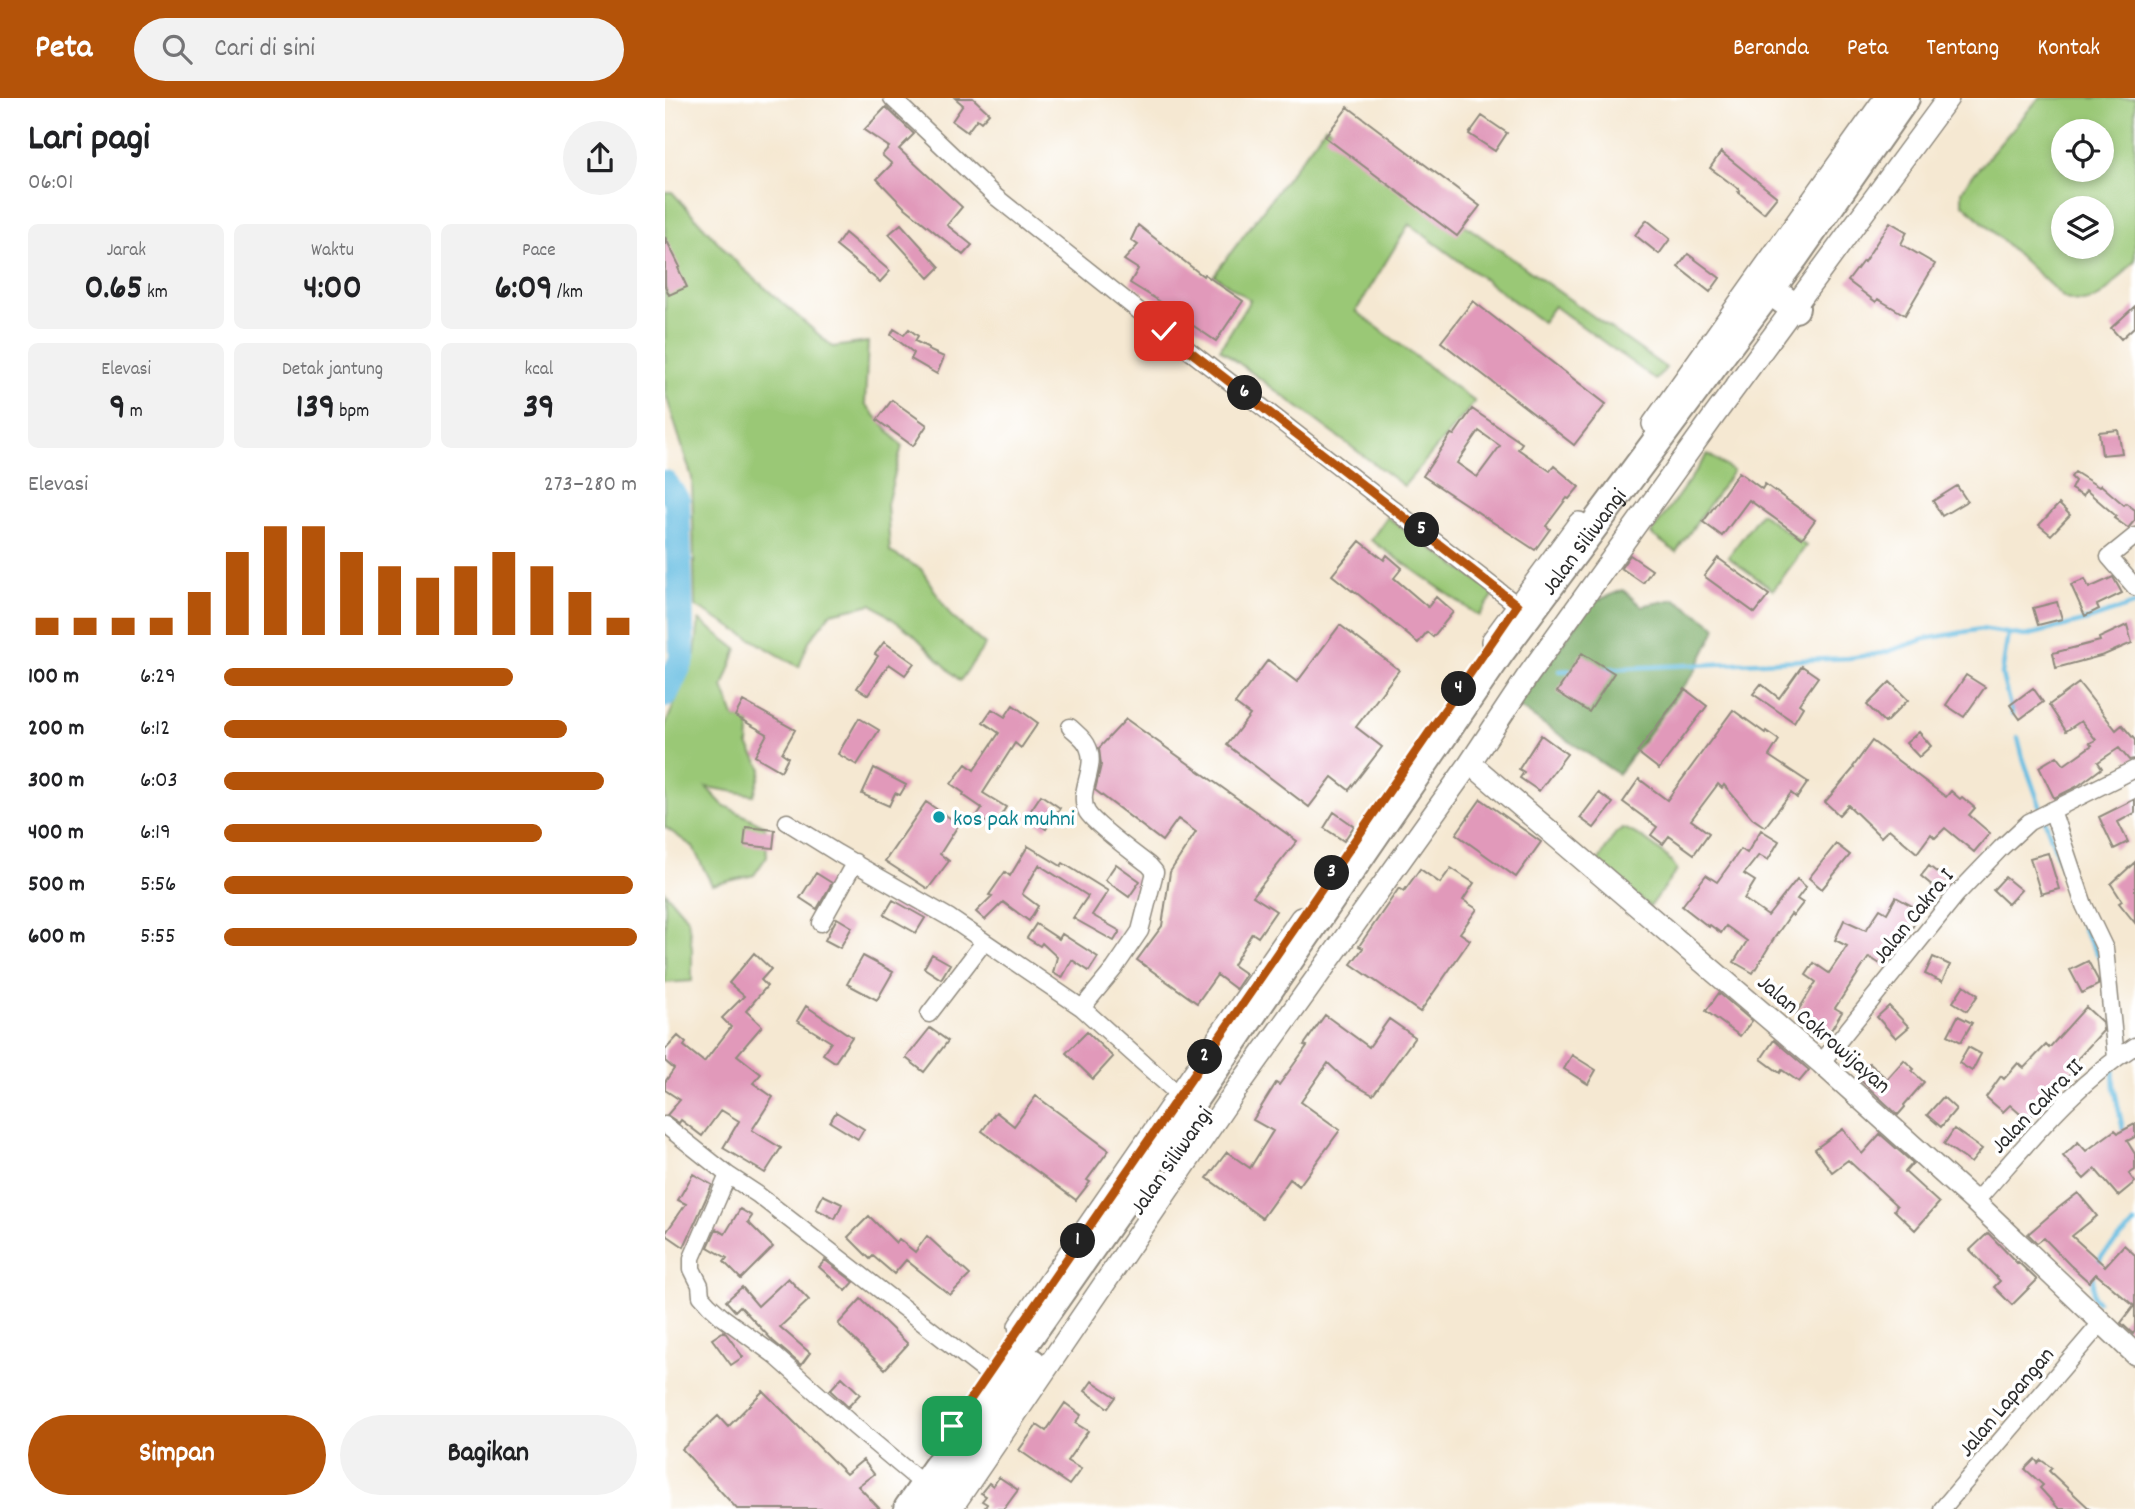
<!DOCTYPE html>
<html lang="id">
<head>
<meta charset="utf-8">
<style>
  :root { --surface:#fff; --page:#f2f2f2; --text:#202124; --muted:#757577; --accent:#b45309 }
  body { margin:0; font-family:Dekko,sans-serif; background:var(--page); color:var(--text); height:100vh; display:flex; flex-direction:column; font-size:26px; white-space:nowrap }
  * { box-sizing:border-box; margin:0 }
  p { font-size:23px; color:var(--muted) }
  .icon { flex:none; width:38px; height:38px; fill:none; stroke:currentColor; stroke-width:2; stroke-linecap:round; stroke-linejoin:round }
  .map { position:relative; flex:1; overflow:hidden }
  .panel { display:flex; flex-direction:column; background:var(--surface); width:665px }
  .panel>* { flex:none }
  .tools { position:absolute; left:1386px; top:21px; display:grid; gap:14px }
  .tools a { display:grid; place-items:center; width:63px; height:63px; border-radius:50%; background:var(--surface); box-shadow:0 4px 10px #0003; font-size:35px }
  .pin { position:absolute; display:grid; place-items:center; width:60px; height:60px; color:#fff; margin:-30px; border-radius:14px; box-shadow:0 4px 10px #0006 }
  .km { position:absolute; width:35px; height:35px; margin:-18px; border-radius:50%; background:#222; color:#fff; font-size:19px; line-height:35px; text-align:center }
  .round { display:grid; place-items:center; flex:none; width:74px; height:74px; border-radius:37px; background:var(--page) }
  .head { display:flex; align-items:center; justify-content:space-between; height:119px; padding:0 28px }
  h1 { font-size:38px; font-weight:800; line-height:52px }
  .metrics { display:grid; grid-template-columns:repeat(3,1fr); gap:10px; height:119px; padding:7px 28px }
  .metrics div { display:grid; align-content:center; border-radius:10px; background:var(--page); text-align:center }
  .metrics b { font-size:35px; font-weight:800 }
  .metrics small { font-size:19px; font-weight:400 }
  .metrics p { font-size:19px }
  .chart { height:196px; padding:14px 28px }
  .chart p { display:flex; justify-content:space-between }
  .chart svg { width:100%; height:126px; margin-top:7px; stroke:var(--accent); stroke-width:6 }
  .button { display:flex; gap:14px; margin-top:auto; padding:14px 28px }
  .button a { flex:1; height:80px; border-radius:42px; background:var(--accent); color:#fff; font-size:28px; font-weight:800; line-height:80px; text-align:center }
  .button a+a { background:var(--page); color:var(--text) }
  ul { padding:0 28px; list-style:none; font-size:23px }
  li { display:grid; grid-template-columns:112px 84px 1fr; align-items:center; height:52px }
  li i { height:18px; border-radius:9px; background:var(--accent) }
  header { display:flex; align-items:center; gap:42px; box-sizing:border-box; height:98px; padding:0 35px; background:var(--accent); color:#fff }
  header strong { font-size:33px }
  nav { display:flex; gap:38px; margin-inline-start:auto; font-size:24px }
  .search { width:490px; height:63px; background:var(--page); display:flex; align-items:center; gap:18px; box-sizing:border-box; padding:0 24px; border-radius:38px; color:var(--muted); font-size:26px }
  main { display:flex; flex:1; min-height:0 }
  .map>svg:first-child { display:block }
  .green { fill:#9ac876; stroke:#627a50; stroke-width:2; fill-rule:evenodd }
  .forest { fill:#7bac67; stroke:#536c49; stroke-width:2 }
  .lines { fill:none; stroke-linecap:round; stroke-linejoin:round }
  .stream { stroke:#64bce1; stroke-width:4.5 }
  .river { stroke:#64bce1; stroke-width:26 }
  .building { fill:#e199ba; fill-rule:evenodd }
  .street-casing { stroke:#908a7e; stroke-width:19 }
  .secondary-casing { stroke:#908a7e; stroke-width:24 }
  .highway-casing { stroke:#908a7e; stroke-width:32 }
  .street { stroke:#fff; stroke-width:16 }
  .secondary { stroke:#fff; stroke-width:21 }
  .highway { stroke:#fff; stroke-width:28 }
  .route-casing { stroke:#fff; stroke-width:14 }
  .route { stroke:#b45309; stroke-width:9 }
  .culture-dot { fill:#0f9aa8; stroke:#fff; stroke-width:2.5 }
  .labels { text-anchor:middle; stroke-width:7; stroke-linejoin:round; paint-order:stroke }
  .street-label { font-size:23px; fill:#2b2b2b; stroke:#fff }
  .culture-label { font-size:23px; fill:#0d838f; stroke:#fff; text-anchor:start }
</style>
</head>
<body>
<header>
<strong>Peta</strong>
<div class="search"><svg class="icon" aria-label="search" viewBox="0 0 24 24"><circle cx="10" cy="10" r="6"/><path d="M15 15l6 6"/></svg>Cari di sini</div>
<nav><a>Beranda</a><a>Peta</a><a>Tentang</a><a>Kontak</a></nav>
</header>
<main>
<section class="panel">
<div class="head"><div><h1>Lari pagi</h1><p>06:01</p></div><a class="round"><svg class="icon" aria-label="share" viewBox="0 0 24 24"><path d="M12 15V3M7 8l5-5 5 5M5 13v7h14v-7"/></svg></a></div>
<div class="metrics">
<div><p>Jarak</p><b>0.65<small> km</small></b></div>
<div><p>Waktu</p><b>4:00</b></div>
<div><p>Pace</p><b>6:09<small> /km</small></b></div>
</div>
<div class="metrics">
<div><p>Elevasi</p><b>9<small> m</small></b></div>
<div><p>Detak jantung</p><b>139<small> bpm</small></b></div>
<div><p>kcal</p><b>39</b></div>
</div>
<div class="chart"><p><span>Elevasi</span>273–280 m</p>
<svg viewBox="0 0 160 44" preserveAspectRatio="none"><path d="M5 44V38M15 44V38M25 44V38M35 44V38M45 44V29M55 44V15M65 44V6M75 44V6M85 44V15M95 44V20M105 44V24M115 44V20M125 44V15M135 44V20M145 44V29M155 44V38"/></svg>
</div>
<ul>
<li><b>100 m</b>6:29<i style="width:70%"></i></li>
<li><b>200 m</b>6:12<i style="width:83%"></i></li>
<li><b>300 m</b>6:03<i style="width:92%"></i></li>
<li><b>400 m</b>6:19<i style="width:77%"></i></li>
<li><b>500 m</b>5:56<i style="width:99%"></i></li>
<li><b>600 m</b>5:55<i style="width:100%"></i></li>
</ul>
<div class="button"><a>Simpan</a><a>Bagikan</a></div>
</section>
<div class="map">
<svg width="1470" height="1411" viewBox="0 0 1470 1411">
  <rect width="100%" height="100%" fill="#fff"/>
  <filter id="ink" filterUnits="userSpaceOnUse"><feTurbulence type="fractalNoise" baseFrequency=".0143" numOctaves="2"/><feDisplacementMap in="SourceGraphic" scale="14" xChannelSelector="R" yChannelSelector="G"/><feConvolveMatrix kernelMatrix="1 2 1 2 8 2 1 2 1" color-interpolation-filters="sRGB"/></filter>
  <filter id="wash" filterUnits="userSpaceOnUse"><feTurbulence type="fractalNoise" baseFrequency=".00686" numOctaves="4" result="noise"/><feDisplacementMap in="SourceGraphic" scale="28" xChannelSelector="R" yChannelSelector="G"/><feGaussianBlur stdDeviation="1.57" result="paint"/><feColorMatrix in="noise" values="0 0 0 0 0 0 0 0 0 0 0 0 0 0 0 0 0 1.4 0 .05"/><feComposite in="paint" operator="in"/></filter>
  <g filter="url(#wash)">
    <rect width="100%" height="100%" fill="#f5e8d2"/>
    <!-- green -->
    <path class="green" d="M1374,0H1470V162C1449,184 1433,215 1399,200L1297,105V93L1303,83ZM1398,33H1437V72H1398ZM1398,110H1437V149H1398Z
      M661,28L1001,270L991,282L889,208L877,224L744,126L691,213L810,304L739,388L555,251L585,202L549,177Z
      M0,94H7L75,168L168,249L203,244L200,306L237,348L222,406L225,454L256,471L286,518L320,547L295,583L248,536L207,506L166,515L144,543L134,569L30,508L27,380L0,294Z
      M1043,356L1068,373L1011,454L986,436Z
      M1096,415L1141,448L1108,492L1063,459Z
      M722,419L830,495L814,518L706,442Z
      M34,522L72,551L58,589L70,621L85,619L83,647L97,671L89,697L41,689L58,707L100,728L102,758L89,777L47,787L28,749L0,729V628L30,556Z
      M958,730C974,736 1005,757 1012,772L985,809L932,765L950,736Z
      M0,794L23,821L27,851V883L0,885Z"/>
    <!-- forest -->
    <path class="forest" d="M958,492L976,508L1010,501L1052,529L1031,572L953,676L852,608L928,504Z"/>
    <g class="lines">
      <!-- stream -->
      <path class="stream" d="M1343,535L1337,577L1347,616
        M937,571L1184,560L1218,555L1260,541L1316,531L1360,538L1423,522L1470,506
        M895,573L911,572
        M1353,640L1358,660L1419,833L1434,858
        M1448,970L1449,988L1459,1037
        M1433,1166L1436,1159L1470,1125
        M1428,1177V1198L1432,1203"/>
      <!-- river -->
      <path class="river" d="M0,385L12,403L17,561L0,597"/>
    </g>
    <g id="blocks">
      <!-- building -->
      <path class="building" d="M290,0H308L324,15L316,24L312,21L302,34L287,23L298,7Z
        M221,9L249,36L234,51L297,109L282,127L307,147L298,157L238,108L212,81L227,66L217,57L224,49L199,32Z
        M683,9L815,108L792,138L660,39Z
        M817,18L842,35L830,53L804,36Z
        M1056,54L1112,99L1099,115L1073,94L1075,92L1045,70Z
        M982,122L1005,141L994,156L970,137Z
        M1225,124L1242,134L1236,146L1270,166L1240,217L1213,201L1211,204L1183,183L1198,163L1199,164Z
        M236,126L275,169L264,180L224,136Z
        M473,127L538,178L539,176L578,203L551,243L511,216L512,214L465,185L473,171L459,162L473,147L466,142Z
        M180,135L225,173L215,184L171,148Z
        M0,139L15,169L13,170L22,189L4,197L0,188Z
        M1023,156L1055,180L1045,194L1013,169Z
        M808,203L941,306L909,347L776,244Z
        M1470,208V228L1456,241L1446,230Z
        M229,231L239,237L244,231L253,238L250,243L264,250L263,252L279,259L272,276L246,261L249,255L226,237Z
        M227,302L262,327L248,348L212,322Z
        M807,311L857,345L853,351L885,373L889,368L914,389L904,401L902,400L881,428L885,431L870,452L758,378L786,336L789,337ZM814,333L835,348L812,379L792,365Z
        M1453,332L1457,355L1437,357L1434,334Z
        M1074,374L1097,391L1100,386L1150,422L1137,440L1084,402L1057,438L1038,424Z
        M1410,374L1434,389L1436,387L1459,407L1461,405L1470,412V422L1464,429L1463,430L1449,420L1451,418L1421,392L1418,398L1406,391L1410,383L1406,379Z
        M1292,388L1302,403L1277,418L1268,403Z
        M1394,406L1405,417L1386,437L1374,427Z
        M695,443L719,462L722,457L737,470L729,480L763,509L771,499L788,514L768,539L762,534L753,545L688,492L687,493L667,477Z
        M965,457L987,472L978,485L956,470Z
        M1053,460L1104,497L1090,515L1039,478Z
        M1448,479L1457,495L1432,507L1434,511L1420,518L1406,487L1420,481L1424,490Z
        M1392,504L1397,521L1373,527L1368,510Z
        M675,527L734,572L691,629L717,649L684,692L667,679L644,709L562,647L585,617L570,606L603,562L632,584Z
        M1462,527L1467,545L1439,557L1391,570L1388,555L1435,543L1434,540Z
        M219,544L249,565L240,577L224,566L203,597L192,590L213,558L210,556Z
        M917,555L949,575L924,614L892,594Z
        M1137,568L1153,579L1134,606L1138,609L1129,624L1088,596L1096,586L1114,600Z
        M1301,577L1320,589L1299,619L1281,607Z
        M1225,584L1243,602L1220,625L1202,607Z
        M1414,585L1451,632L1457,627L1470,642V661L1464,662L1454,650L1433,664L1437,670L1413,688L1389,700L1374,669L1392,658L1399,667L1427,647L1425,645L1431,642L1416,623L1401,633L1384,607Z
        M1368,590L1378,604L1355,621L1345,607Z
        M1020,591L1042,608L994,671L972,654Z
        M78,603L130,632L117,655L123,659L116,673L90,658L102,636L70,618Z
        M348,607L373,625L356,650L350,645L318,695L341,709L329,729L312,718L317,710L298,697L299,695L286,686L301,666L309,672L334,635L318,624L327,611L340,619Z
        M1068,612L1100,635L1101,633L1114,642L1104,658L1143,684L1132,700L1126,695L1100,729L1087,720L1059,687L1057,690L1053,686L1026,722L1044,735L1029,756L1004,738L998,746L986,737L992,729L958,704L974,681L1002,702Z
        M194,620L214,632L192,667L173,656Z
        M461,621L632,743L588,798L611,813L593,839L587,835L568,867L581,876L571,891L552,877L532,905L472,862L497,828L505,774L531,734L513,721L497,743L430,692L436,667L434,650Z
        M1254,634L1266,648L1254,659L1241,645Z
        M876,637L902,656L874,693L855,680L859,674L854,671Z
        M1207,643L1281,699L1286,693L1295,701L1297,699L1310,710L1304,717L1325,735L1309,754L1280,730L1270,740L1266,736L1252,755L1224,731L1216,739L1183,707L1174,717L1160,704L1189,670L1188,669Z
        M209,670L241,687L235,697L230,695L224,708L197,696Z
        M934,695L948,705L929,730L915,720Z
        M376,697L395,710L381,731L362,718Z
        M816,701L876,744L851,779L791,736Z
        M1470,701V715L1453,724L1463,744L1449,751L1434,719Z
        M261,704L294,726L275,756L284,763L263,791L220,763Z
        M669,714L689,728L679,743L659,730Z
        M81,729L110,732L108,750L79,747Z
        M1096,732L1114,743L1103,762L1094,757L1079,776L1090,783L1079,801L1103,818L1132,781L1141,789L1132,801L1138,805L1128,818L1126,816L1108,842L1088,875L1069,864L1082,843L1061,828L1056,835L1045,827L1044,829L1017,808L1041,777L1052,784L1076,751L1082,755Z
        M1171,746L1185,757L1157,791L1144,780Z
        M363,748L396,768L398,765L443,793L427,817L455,833L449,843L408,820L423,798L374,767L357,796L373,808L364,823L338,804L320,822L311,814L327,798L324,797L340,774L345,778Z
        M1383,755L1394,791L1376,796L1365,760Z
        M1470,764V825L1454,805L1457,803L1446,786Z
        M451,766L475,783L464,799L440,782Z
        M1264,768L1284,784L1275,794L1256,778Z
        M786,770L809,785L798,802L812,811L795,835L805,842L755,914L686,866L698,850L694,848L734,790L739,793L755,771L775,785Z
        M151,775L167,785L152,811L135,800Z
        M1340,779L1356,792L1343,806L1328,792Z
        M1231,799L1256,813L1239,845L1220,869L1204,859L1170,910L1177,914L1163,937L1131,916L1151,884L1141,877L1149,865L1164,875L1182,848L1170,842L1179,822L1201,832L1215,811L1222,815Z
        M228,802L260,820L251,835L219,817Z
        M172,820L187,829L175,850L160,842Z
        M371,826L394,841L397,836L433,859L424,873L407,862L397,880L388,875L392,859L377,845L375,848L362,840Z
        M89,855L106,871L96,882L102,888L81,913L97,928L72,957L96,976L88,985L108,999L87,1032L116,1050L100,1075L58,1050L74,1023L56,1012L37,1038L16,1022L14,1025L2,1017L15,1002L0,992V984L9,971L0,963V952L13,938L21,945L19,948L39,964L66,929L57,920L79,898L64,885Z
        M267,856L285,866L276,881L259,870Z
        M198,858L228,874L212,902L182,886Z
        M1268,859L1285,867L1277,884L1260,876Z
        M1423,863L1433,882V887L1417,895L1405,872Z
        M1299,887L1313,897L1302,913L1288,904Z
        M1054,895L1087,923L1075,938L1041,913Z
        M141,908L187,939L170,964L158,956L166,944L132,923Z
        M1224,908L1244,929L1231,940L1212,919Z
        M1421,909L1437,924L1438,933L1405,969L1409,972L1380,1007L1378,1005L1362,1022L1345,1007L1338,1014L1321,999L1336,978L1339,981L1353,965L1359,970L1381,947L1384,950Z
        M660,917L704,949L724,921L750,939L708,997L681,982L663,965L636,1004L675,1032L634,1088L625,1081L597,1120L542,1080L562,1054L585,1070L608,1033L588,1022L611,985L614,987L642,948L639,947Z
        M1293,918L1307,925L1296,944L1283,937Z
        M265,930L283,943L259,974L241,960Z
        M422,934L448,959L428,981L401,955Z
        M1109,942L1144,972L1134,984L1117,972L1115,975L1096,961Z
        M1303,949L1316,956L1307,973L1294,965Z
        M907,957L931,972L923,986L899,971Z
        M1239,962L1249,971L1247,973L1259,984L1239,1007L1240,1009L1233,1017L1192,979L1204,965L1222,981Z
        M371,998L444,1052L422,1082L425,1084L411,1102L317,1033L331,1014L349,1028Z
        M1278,999L1291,1011L1276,1029L1262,1017Z
        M171,1014L199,1031L193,1041L165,1024Z
        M1470,1026V1039L1462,1043L1470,1056V1072L1464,1076L1470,1084L1453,1098L1430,1071L1419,1081L1398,1058L1413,1044L1421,1053L1450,1032L1453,1035Z
        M1178,1031L1197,1056L1215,1036L1248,1065L1240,1074L1274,1105L1250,1132L1229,1112L1232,1108L1183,1062L1167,1074L1150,1051Z
        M1289,1031L1317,1051L1306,1065L1279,1046Z
        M28,1076L47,1087L19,1149L0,1136L21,1106L13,1102Z
        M1413,1095L1432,1118L1407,1138L1440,1168L1459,1147L1470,1157V1233L1468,1236L1456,1225L1469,1208L1431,1176L1424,1184L1405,1167L1379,1140L1372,1145L1363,1136L1392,1111Z
        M158,1097L177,1106L170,1121L151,1111Z
        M75,1111L87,1118L83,1124L108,1149L76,1181L59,1164L62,1160L43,1149L51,1131L60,1136Z
        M204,1118L231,1145L234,1141L250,1154L262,1138L305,1177L285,1197L241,1162L229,1176L208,1158L205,1161L183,1139Z
        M1323,1135L1352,1165L1353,1164L1372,1182L1347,1207L1329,1189L1335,1183L1305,1152Z
        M160,1162L189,1184L181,1193L154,1169Z
        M123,1180L144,1202L115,1229L145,1255L136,1267L108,1243L75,1208L70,1213L61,1203L77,1189L93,1208Z
        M196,1201L243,1246L220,1271L173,1226Z
        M59,1233L78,1259L66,1267L47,1241Z
        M177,1279L195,1296L183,1309L165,1292Z
        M427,1283L451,1299L443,1310L420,1293Z
        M98,1293L181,1376L198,1362L209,1376L193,1388L215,1411H72L17,1351L53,1318L63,1329Z
        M400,1305L416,1317L410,1325L423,1333L402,1363L416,1371L404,1387L354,1352L372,1327L381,1333Z
        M1370,1361L1373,1365L1376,1362L1387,1370L1384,1373L1425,1411H1394L1375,1390L1378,1387L1360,1371Z
        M334,1379L353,1392L339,1411H319L322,1406L317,1403L321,1398L316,1395L324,1385L328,1388Z"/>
    </g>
  </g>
  <g filter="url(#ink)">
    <use href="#blocks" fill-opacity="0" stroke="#908a7e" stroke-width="2"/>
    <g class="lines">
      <!-- street casing -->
      <g class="street-casing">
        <path id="street" d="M227,0L331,99L499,233L852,507
          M1470,438L1444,459L1470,489
          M405,629C411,635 420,641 423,649C433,670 411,694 422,714C429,726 471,757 484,767L490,774L475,833L449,871L417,910
          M1387,712L1419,807L1440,851L1451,960
          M122,724L172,755L285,820L417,910L514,997
          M156,825L190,764
          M264,916L319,844
          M1156,965L1291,797L1336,750L1364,724L1470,671
          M0,1027L63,1077L92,1096L322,1275
          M63,1077L27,1160V1171L35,1187L36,1198L44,1207L56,1218L108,1256L189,1328L251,1380
          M1310,1104C1360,1049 1407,987 1470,948
          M1277,1411L1437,1224"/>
      </g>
      <!-- secondary casing -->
      <g class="secondary-casing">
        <path id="secondary" d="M988,326L1220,0
          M827,543L914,425
          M805,665L1156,965L1310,1104L1470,1256
          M354,1228L636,820
          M286,1411L569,995L805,665L862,579L1049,318L1283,0"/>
      </g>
      <!-- highway casing -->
      <g class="highway-casing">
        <g id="highway">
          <path d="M1116,200L1130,210"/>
          <path id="s1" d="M243,1411L456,1107L835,554L1129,159L1240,0"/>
          <path d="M269,1411L367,1265"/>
        </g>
      </g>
      <!-- street -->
      <use href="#street" class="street"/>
      <!-- secondary -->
      <use href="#secondary" class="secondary"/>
      <!-- highway -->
      <use href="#highway" class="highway"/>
    </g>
  </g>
  <g class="lines" filter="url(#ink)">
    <!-- route casing -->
    <g class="route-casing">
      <path id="route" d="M287,1328L852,507L499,233"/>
    </g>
    <!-- route -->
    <use href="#route" class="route"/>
  </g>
  <!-- markers -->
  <circle class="culture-dot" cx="274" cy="719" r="7"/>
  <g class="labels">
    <!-- street labels -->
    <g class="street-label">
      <text dy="8" stroke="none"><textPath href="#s1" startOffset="1180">Jalan Siliwangi</textPath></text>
      <text transform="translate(1247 817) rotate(-51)" y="8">Jalan Cakra I</text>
      <text transform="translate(1160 935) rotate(41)" y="8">Jalan Cokrowijayan</text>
      <text transform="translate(1371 1007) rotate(-46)" y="8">Jalan Cakra II</text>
      <text transform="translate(505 1062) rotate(-55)" y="8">Jalan Siliwangi</text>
      <text transform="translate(1340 1303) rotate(-50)" y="8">Jalan Lapangan</text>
    </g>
    <!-- culture labels -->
    <g class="culture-label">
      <text x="288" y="727">kos pak muhni</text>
    </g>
  </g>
</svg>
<div class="tools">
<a><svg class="icon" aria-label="locate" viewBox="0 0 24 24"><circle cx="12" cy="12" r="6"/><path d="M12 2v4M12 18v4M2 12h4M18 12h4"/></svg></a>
<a><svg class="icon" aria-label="layers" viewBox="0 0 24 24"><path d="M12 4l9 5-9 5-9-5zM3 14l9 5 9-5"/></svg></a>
</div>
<div class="pin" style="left:287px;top:1328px;background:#1e9e55"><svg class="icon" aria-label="arrive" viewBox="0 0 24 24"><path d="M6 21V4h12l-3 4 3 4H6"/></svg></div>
<div class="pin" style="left:499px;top:233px;background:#d93025"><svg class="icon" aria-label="check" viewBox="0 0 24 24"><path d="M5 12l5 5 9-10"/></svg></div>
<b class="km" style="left:413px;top:1143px">1</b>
<b class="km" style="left:540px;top:959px">2</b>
<b class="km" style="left:667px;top:775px">3</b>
<b class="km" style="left:794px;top:591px">4</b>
<b class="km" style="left:757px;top:432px">5</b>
<b class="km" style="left:580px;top:295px">6</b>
</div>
</main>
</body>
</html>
